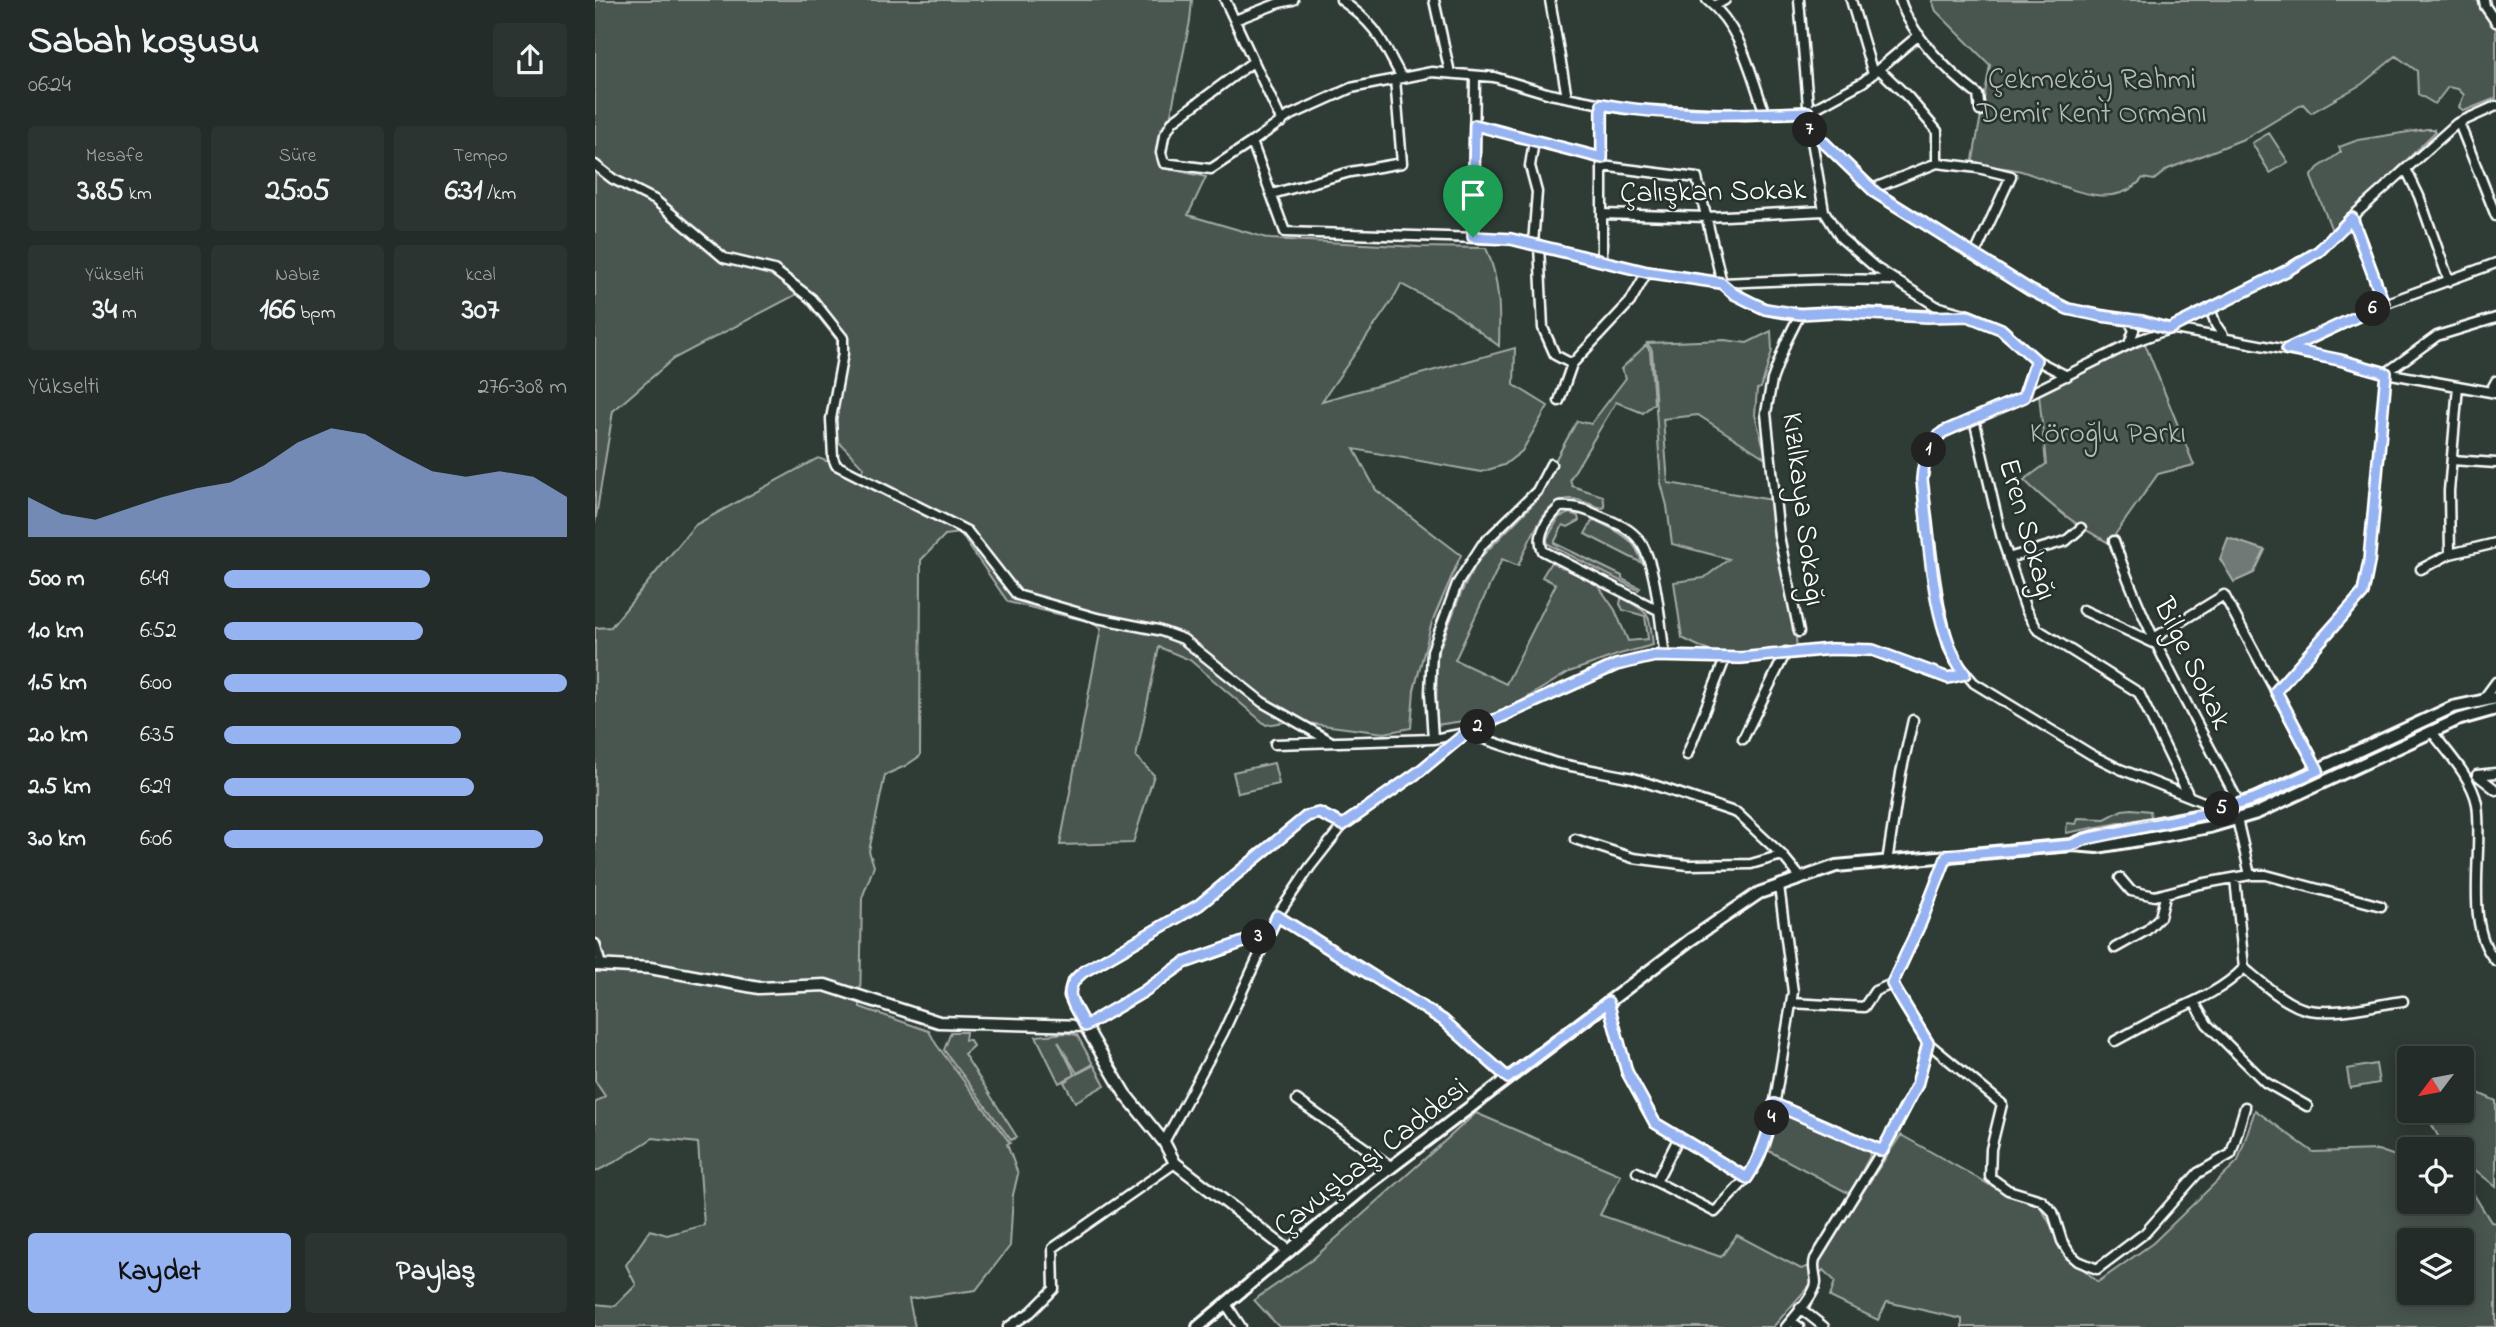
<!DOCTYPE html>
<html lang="tr">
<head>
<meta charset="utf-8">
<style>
  :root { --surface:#232c28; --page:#2b3430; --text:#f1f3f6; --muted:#a3a7a8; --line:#404845; --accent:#95b2f1 }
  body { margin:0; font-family:"Indie Flower",sans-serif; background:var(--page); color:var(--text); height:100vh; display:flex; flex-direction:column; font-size:26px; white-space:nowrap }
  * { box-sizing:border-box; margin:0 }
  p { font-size:23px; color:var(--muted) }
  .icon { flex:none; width:38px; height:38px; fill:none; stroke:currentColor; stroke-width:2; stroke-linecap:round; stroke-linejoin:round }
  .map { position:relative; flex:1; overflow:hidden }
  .sheet { display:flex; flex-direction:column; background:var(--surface); width:595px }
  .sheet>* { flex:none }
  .needle { width:46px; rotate:238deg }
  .buttons { position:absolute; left:1802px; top:1046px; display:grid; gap:14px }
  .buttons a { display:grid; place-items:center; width:77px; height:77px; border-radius:7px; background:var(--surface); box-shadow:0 4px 18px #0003,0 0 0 2px var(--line); font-size:35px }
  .pin { position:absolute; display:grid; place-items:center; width:60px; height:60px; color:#fff; margin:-72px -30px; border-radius:50% 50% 50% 0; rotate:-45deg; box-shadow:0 0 7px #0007 }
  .pin .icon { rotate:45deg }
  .km { position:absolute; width:35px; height:35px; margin:-18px; border-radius:50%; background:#222; color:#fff; font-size:19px; line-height:35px; text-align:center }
  .round { display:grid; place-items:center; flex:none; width:74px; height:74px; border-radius:7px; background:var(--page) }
  .overview { display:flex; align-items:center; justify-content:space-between; height:119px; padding:0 28px }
  h1 { font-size:38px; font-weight:700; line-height:52px }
  .figures { display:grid; grid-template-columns:repeat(3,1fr); gap:10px; height:119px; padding:7px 28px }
  .figures div { display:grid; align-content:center; border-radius:7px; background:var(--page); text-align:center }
  .figures b { font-size:30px; font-weight:700 }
  .figures small { font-size:19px; font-weight:400 }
  .figures p { font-size:19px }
  .chart { height:196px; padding:14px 28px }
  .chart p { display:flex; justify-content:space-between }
  .chart svg { width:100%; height:126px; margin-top:7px; fill:var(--accent); opacity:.7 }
  .cta { display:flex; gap:14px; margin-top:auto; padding:14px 28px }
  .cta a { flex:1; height:80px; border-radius:7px; background:var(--accent); color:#111; font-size:28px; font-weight:700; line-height:80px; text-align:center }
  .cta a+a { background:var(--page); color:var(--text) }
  ul { padding:0 28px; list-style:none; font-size:23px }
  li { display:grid; grid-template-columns:112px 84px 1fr; align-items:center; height:52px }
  li i { height:18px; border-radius:9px; background:var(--accent) }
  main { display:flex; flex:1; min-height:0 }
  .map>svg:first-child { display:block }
  .green { fill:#4a544f; stroke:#a4aaa7; stroke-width:2; fill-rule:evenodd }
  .water { fill:#707975; stroke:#a9afac; stroke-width:2 }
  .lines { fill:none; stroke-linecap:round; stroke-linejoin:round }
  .minor-casing { stroke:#fff; stroke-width:13 }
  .tertiary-casing { stroke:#fff; stroke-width:15 }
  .secondary-casing { stroke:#fff; stroke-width:16 }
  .minor { stroke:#26332d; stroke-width:8 }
  .tertiary { stroke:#26332d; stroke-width:10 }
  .secondary { stroke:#26332d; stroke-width:10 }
  .route-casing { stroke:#fff; stroke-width:14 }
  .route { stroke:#95b2f1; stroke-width:9 }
  .labels { text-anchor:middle; stroke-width:5; stroke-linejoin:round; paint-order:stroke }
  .park-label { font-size:30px; fill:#b7bbb9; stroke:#26332d }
  .street-label { font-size:30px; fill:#fff; stroke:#26332d }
</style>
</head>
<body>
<main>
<section class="sheet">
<div class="overview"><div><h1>Sabah koşusu</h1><p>06:24</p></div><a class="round"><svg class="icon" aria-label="share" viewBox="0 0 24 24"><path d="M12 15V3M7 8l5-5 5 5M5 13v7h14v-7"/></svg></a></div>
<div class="figures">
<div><p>Mesafe</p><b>3.85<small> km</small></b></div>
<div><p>Süre</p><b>25:05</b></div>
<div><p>Tempo</p><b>6:31<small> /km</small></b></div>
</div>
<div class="figures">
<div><p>Yükselti</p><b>34<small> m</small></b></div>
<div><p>Nabız</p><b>166<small> bpm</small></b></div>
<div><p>kcal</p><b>307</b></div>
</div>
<div class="chart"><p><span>Yükselti</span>276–308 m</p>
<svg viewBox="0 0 160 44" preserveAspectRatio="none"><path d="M0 44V30L10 36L20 38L30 34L40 30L50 27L60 25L70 19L80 11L90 6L100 8L110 15L120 21L130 23L140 21L150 23L160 30V44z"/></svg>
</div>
<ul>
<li><b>500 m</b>6:49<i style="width:60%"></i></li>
<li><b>1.0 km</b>6:52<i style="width:58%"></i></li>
<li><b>1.5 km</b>6:00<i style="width:100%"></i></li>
<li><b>2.0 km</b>6:35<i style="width:69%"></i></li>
<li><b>2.5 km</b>6:29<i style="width:73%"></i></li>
<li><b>3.0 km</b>6:06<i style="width:93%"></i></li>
</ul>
<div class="cta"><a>Kaydet</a><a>Paylaş</a></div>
</section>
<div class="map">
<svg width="1901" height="1327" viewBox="0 0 1901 1327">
  <rect width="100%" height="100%" fill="#2f3b35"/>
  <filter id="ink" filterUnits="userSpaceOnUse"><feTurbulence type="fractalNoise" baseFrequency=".0143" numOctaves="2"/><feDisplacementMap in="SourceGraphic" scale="14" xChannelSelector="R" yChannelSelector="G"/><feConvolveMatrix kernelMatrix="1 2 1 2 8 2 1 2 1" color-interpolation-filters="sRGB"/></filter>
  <g filter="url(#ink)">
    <!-- green -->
    <path class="green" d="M0,0H597L595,21L565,167L611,177L593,215L675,239L824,247L891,248C905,279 905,313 904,346L855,310L806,284L798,299L727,401L920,348L919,385L953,406L927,451L909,465L886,472L759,449L781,490L866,555L837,622L819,690L816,728L789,733L697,721L671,725L595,660L564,647L541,757L559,775L538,843L465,845L506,628L496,622L413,602L365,533L350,535L326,560L325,756L310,766L290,775L274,851L279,866L267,898L265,1007L334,1031L341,1044L415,1143L412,1144L423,1174L418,1195L415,1246L381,1290L314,1299L320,1327H0V1304L20,1306L41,1285L31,1265L55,1230L72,1235L109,1225L103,1143L58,1138L20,1162L0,1172V1103L10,1096L0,1081V628L16,627L100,525L223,458L265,473L269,468L238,436L242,340L204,293L78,359L18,411L0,523Z
      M1337,0H1883L1885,9L1901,29V98L1869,111L1864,107L1869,95L1863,89L1853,87L1840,104L1823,94L1822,71L1801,56L1767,84L1716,113L1708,104L1651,138L1573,169L1559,180L1548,178C1516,216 1463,182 1426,171C1411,167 1393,167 1377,165L1395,65L1341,11Z
      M1832,129H1839L1840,132L1738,233L1716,177L1723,168L1746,152L1744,147L1763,140Z
      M1674,133L1693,162L1675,173L1657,143Z
      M1176,331L1177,351L1166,388L1162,389L1160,415L1172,459L1103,415L1068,419L1073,483L1177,500L1199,610L1202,651L1130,659L1087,638L1079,582L1109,578L1134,559L1077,544L1072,506L1066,483L1057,350L1052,343L1130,340L1152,343Z
      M1550,344L1599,465L1563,474L1514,543C1480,525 1457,507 1429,480L1451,464L1444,394L1493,368Z
      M1051,345L1055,351L1059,403L1048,413L1021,402L975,479L977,486L1008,496L1010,507L1008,508C997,506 987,499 976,499C949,498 933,545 923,566L907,559L860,660L911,684L961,584L947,577L956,562L1002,584L1020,610L1033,641L1053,639L1050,616L1028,610L1025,604L1026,599L1028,598C1057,614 1054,614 1058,645L1025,654L974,672L902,716L841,725L842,656L866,593L883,560L947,495L962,457L982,421L996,424L1031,378L1026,369Z
      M975,513L983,516L984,521L973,527L968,525L959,543L1027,576V579L1045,588L1043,590L953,544L952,539L964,517Z
      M997,521H1002C1024,533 1040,537 1047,563L990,534Z
      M679,763L684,784L643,793L638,772Z
      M1537,809L1555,811L1556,817L1471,833L1472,823L1481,824L1483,818L1510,819L1527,810Z
      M356,1032H371L370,1040H375L378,1046L369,1054L422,1137L416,1140L349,1050Z
      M472,1033L482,1035L498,1064L482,1073L463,1041L480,1075L499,1065L510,1085L480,1102L469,1082L480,1075L464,1083L441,1036Z
      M1781,1064L1784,1083L1755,1088L1752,1069Z
      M1881,1092L1901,1101V1187L1867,1159V1150C1847,1150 1846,1141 1837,1125L1855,1111H1867V1102Z
      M1660,1110L1718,1152L1783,1150L1815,1161V1202H1867V1179L1870,1180L1896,1222L1901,1223V1327H1367V1319L1292,1302L1283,1320L1235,1297L1240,1281L1228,1270L1178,1327H684L659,1300L718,1259L881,1113L1026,1175L1005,1215L1126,1257L1142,1235L1206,1269L1219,1265L1306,1135L1395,1185L1445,1206L1474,1257L1503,1282L1558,1243L1643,1161ZM1815,1241H1867V1293H1815Z
      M1185,1111L1274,1151L1275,1156L1256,1192L1253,1193L1174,1151Z"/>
    <!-- water -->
    <path class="water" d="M1633,538L1670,550L1659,573L1639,582L1625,559Z"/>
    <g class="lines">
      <!-- minor casing -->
      <g class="minor-casing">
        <path id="minor" d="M630,0L687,122
          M746,0C783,26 786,40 807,78
          M839,0L855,73
          M955,0L972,97
          M1112,0C1146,27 1156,74 1170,114
          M1204,0L1215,129L1229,211L1246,238L1281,268L1341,306L1373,315L1406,329L1441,360L1428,397
          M1256,0L1278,74
          M1305,0C1316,35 1354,73 1383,95L1385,111
          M1889,0L1890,6L1901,22
          M1119,6L1130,0
          M640,20L684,3L698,0
          M1284,69L1314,98L1342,131V163
          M1007,104V261
          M1864,123L1901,216
          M880,125L1007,158
          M1215,129L1281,193L1435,290L1473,309L1745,360L1791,373L1901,393
          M657,142L616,169L569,163L566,153L569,136L578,121L659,61
          M0,165L18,179L60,200L129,258L179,270L217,299L248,338V353L236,419L238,458L241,465L372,531L422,595L502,618L563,630L588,639L667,702L735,741
          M1007,166L1102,178L1127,283
          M1811,169L1824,196L1854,281
          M1277,189L1342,163L1383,168L1416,176L1380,254
          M677,194L755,172L807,163L800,79
          M1007,214L1112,217L1229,211
          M1757,217L1789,304
          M878,237L880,76
          M938,244L942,192L935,166L939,141
          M944,245L948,328L960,355L977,364L1035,302L1052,272
          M1301,280L1227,279L1127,283L1052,272L916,239L690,232L657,142L694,116L756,88L837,72L899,77L955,94L1033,109L1150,115L1213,112L1268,82L1324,35
          M1127,283C1139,293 1153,302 1168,308C1190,317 1215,312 1238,312C1280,311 1321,317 1363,316
          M1615,308L1621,325L1630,338
          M1533,319L1539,330L1534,344
          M1694,349L1789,304L1901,263
          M1441,360L1472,376
          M1791,373L1842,336L1901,318
          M1863,386L1854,491L1855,554L1901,543
          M1895,392L1901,381
          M964,401L977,364
          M1379,419L1407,539L1431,610L1442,629L1544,693L1593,794
          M1857,460L1901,463
          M1519,541C1550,633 1600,718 1644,803
          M1413,558L1471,541L1486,528
          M1826,569L1855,554
          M1063,610L948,551C940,535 954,517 965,507C982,506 992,510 1007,517C1021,523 1035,528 1044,540C1062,563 1065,626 1070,656
          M1488,610L1561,644
          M1204,632L1184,536L1171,413L1177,380L1191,342L1205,314
          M1559,638L1629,595L1723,770
          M1681,691L1768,593L1774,562L1791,373
          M1887,701L1901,682
          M1837,732C1853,753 1877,778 1882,804C1889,849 1868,927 1901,961
          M838,739L835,693L837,651L862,584L887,545L942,491L956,464
          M1148,739L1191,652
          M680,744L838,739L871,733L961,763L1038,778L1142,813L1187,855L1206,878
          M1092,755L1130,659
          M1901,773L1882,775L1901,790
          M1642,819L1655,875
          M1633,821L1626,809L1525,769L1497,755L1379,683L1361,662L1354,648L1344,606L1338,567L1327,480L1331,457L1338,443L1348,432L1428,397L1541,341L1574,329L1693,270L1724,251L1757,217L1861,124L1901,106
          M980,839L1038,858L1093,865L1156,864L1187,855
          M1292,862L1306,773L1318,720
          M1525,878L1536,891L1560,896L1605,884L1655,875H1671L1786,906
          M682,916L848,1020L913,1078
          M674,933L589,963L548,992L490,1026L474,996L477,982L488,972L604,905L712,816L724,813L748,825
          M0,944L6,965
          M1520,948L1552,930L1565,917L1571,893
          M1649,968C1665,981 1693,1007 1714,1010C1744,1015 1778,1005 1808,1001
          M1013,1002L1032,1072L1060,1123L1152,1178L1162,1163L1176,1125L1198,992L1184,886
          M1599,1002L1612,1024L1670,1082L1712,1106
          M1196,1003L1269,1007L1280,991L1297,984
          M1520,1041C1533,1034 1546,1027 1559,1020C1590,1005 1624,994 1649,968L1640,878
          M1333,1043L1407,1104L1396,1149L1395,1177L1413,1190L1446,1200L1458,1212L1467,1241L1475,1254L1483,1261L1502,1269L1550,1233L1603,1173L1636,1154L1650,1107
          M702,1100L797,1167
          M1179,1104L1288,1151
          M569,1142L628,1033L682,916L715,867L748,825L825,771L871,733L1021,665L1060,656L1146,658L1236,649L1277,650L1353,678L1370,674
          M1042,1172L1120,1212L1152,1178
          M1061,1182L1084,1137
          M631,1304L646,1327
          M1205,1308L1229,1327
          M1196,1321L1204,1327
          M413,1327L436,1312L459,1289L458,1248L580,1163
          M1191,1327C1199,1317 1220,1295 1221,1283C1221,1274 1217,1268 1220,1259L1297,1134L1322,1085L1333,1043L1297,984L1326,922L1352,856"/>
      </g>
      <!-- tertiary casing -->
      <g class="tertiary-casing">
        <path id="tertiary" d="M0,965L55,968L164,988L230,985L344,1022L490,1026L530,1094L569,1142L580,1163L694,1251"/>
      </g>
      <!-- secondary casing -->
      <g class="secondary-casing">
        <path id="secondary" d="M1479,844L1491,839L1552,825L1610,814L1659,799L1858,707L1901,698
          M603,1327L774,1184L1095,940L1164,893L1241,866L1477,845L1502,847L1562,837L1614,827L1662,813L1862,720L1901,709"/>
      </g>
      <!-- minor -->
      <use href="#minor" class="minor"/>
      <!-- tertiary -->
      <use href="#tertiary" class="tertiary"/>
      <!-- secondary -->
      <use href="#secondary" class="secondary"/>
    </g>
  </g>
  <g class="lines" filter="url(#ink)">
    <!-- route casing -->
    <g class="route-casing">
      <path id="route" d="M1007,104C1074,117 1145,115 1213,112L1215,129L1281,193L1435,290L1473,309L1506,316L1547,321L1574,329L1693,270L1724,251L1757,218L1789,304L1692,349L1745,360L1791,373L1774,562L1768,593L1681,691L1723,770L1659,799L1610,814L1491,839L1477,845L1352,856L1326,922L1297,984L1333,1043L1322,1085L1287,1151L1179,1104C1175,1130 1167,1155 1152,1178L1060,1123L1032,1072L1013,1002L913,1078L848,1020L682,916L674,933L589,963L548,992L490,1026C479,1004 464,991 488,972L604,905L712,816L724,813L748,825L825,771L871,733L1021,665L1060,656L1146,658L1236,649L1278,650L1353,678L1370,674C1336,629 1334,537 1327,480C1328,462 1333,444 1348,432L1429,397L1441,360L1406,329L1373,316L1332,317L1239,312L1205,314L1170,309L1139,294L1126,283L1052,272L916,239L878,237L880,125L1007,158Z"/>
    </g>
    <!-- route -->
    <use href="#route" class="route"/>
  </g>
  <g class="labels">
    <!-- park labels -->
    <g class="park-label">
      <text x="1497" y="88">Çekmeköy Rahmi<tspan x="1497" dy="34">Demir Kent Ormanı</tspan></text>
      <text x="1513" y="442">Köroğlu Parkı</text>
    </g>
    <!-- street labels -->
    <g class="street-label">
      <text transform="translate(1118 190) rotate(-1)" y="10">Çalışkan Sokak</text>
      <text transform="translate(1210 509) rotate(83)" y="10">Kızılkaya Sokağı</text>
      <text transform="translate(1434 529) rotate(74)" y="10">Eren Sokağı</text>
      <text transform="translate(1599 663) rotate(64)" y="10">Bilge Sokak</text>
      <text transform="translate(775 1156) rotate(-38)" y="10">Çavuşbaşı Caddesi</text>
    </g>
  </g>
</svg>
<div class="buttons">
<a><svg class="needle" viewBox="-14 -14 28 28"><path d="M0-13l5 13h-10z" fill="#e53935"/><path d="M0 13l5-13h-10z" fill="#a3a7a8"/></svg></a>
<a><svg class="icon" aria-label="locate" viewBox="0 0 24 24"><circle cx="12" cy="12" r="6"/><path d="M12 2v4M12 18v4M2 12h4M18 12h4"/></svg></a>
<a><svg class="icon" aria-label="layers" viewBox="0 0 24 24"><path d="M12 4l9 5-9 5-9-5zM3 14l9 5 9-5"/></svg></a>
</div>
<div class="pin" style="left:878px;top:237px;background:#1e9e55"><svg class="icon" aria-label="arrive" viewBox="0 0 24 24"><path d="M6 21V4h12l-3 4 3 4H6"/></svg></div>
<b class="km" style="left:1334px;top:450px">1</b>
<b class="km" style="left:883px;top:727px">2</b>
<b class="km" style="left:664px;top:937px">3</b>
<b class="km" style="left:1177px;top:1118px">4</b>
<b class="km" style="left:1627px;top:809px">5</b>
<b class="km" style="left:1778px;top:309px">6</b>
<b class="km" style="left:1215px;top:130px">7</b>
</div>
</main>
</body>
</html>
